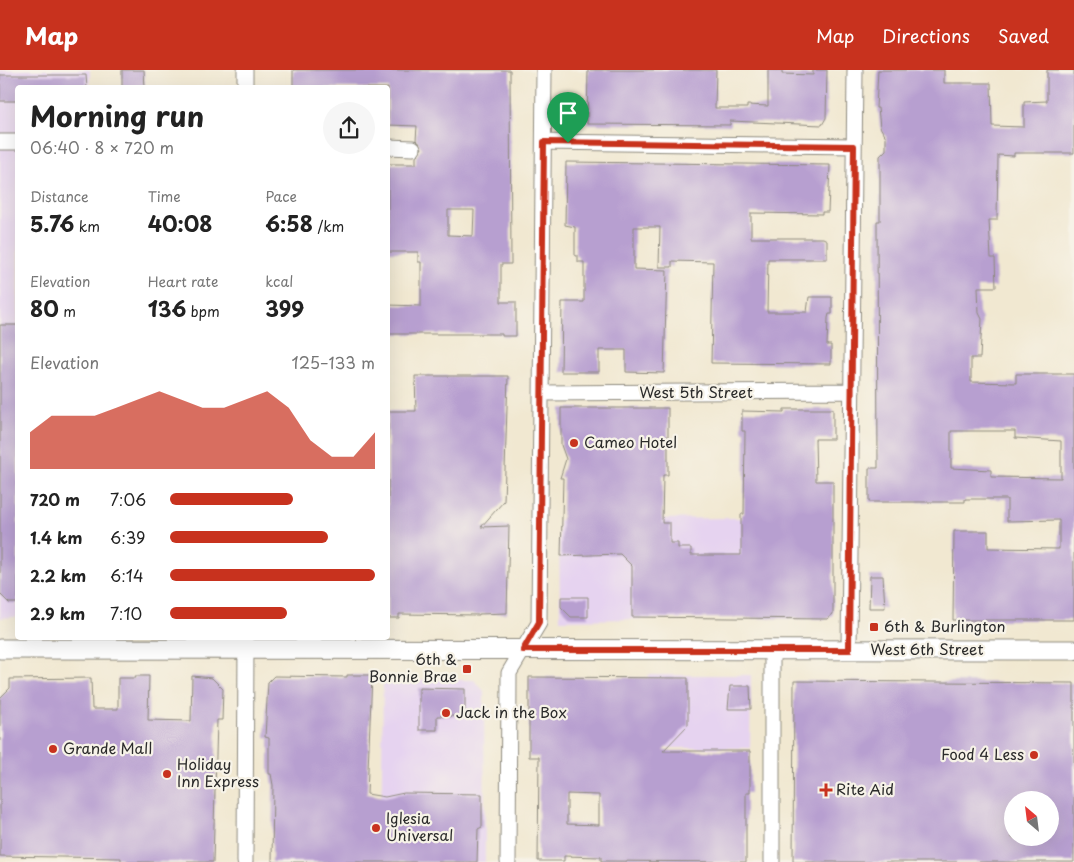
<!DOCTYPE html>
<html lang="en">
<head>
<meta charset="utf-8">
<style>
  :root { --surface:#fff; --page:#f6f6f6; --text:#222; --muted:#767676; --accent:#c8321e }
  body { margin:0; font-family:"Playpen Sans",sans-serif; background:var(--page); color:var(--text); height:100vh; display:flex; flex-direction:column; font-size:19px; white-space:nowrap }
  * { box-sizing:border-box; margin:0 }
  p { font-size:16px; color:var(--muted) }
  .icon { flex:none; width:28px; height:28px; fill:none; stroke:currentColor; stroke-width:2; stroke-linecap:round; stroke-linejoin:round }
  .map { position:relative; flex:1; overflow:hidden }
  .panel { position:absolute; left:15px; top:15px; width:375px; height:555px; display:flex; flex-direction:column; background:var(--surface); border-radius:5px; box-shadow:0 5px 20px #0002 }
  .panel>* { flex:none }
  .needle { width:32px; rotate:332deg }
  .buttons { position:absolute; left:1004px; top:721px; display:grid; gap:10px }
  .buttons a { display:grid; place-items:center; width:55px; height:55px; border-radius:50%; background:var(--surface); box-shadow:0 5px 20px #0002; font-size:25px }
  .pin { position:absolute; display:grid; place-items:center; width:42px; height:42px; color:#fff; margin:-51px -21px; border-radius:50% 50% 50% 0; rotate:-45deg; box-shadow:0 0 5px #0007 }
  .pin .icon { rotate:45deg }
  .round { display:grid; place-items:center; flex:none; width:52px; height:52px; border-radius:26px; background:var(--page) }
  .head { display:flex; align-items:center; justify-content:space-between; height:85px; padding:0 15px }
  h1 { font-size:28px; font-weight:700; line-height:38px }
  .stats { display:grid; grid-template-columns:repeat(3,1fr); gap:8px; height:85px; padding:5px 15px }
  .stats div { display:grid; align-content:center }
  .stats b { font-size:21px; font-weight:700 }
  .stats small { font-size:14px; font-weight:400 }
  .stats p { font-size:14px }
  .chart { height:140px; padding:10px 15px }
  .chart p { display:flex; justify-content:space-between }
  .chart svg { width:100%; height:90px; margin-top:5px; fill:var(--accent); opacity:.7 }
  ul { padding:0 15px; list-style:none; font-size:16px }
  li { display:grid; grid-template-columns:80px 60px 1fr; align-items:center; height:38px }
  li i { height:12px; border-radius:6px; background:var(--accent) }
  header { display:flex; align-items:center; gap:30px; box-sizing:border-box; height:70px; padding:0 25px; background:var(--accent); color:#fff }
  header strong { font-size:24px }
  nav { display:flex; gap:28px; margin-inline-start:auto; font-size:18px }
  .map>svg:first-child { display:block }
  .built { fill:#e6d3f0 }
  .building { fill:#b79fd0; fill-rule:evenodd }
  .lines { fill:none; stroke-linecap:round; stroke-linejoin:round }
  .minor-casing { stroke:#8e8a7e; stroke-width:17 }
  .major-casing { stroke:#8e8a7e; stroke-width:21 }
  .minor { stroke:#fff; stroke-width:15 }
  .major { stroke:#fff; stroke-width:19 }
  .route-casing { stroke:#fff; stroke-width:10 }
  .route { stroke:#c8321e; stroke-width:6 }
  .poi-dot { fill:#c8321e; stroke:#f7f3e8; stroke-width:2 }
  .labels { text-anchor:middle; stroke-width:4.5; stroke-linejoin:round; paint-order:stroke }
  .street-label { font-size:15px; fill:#2b2b2b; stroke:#f7f3e8 }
  .poi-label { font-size:15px; fill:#2b2b2b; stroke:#f7f3e8; text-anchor:start }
</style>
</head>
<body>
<header>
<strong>Map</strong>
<nav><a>Map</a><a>Directions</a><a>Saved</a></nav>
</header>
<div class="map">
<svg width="1074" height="792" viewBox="0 0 1074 792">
  <rect width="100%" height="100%" fill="#f7f3e8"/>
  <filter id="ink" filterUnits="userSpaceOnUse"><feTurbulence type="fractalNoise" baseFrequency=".02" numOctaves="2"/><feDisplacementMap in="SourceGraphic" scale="10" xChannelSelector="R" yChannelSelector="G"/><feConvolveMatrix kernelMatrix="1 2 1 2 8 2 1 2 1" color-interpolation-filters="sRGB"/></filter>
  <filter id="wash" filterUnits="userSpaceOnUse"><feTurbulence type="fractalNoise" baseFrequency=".0096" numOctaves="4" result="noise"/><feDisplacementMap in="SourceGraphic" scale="20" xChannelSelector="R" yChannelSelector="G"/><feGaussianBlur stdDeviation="1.12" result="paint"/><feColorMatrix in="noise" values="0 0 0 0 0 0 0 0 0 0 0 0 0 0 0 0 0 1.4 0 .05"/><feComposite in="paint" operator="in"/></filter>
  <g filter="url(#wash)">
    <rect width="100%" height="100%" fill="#f1e8d1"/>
    <!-- built -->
    <path class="built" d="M0,0H90V17L18,18L17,547L0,548Z
      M831,447L832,547L560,550L559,450Z
      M648,605H751L750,678H648Z
      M383,609L474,610L484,621L485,792H381Z"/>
    <g id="blocks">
      <!-- building -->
      <path class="building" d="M122,0H144L145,18H122Z
        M293,0H510L511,194H501V232H516V266H502V264H388V235L421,236V192H418V182H388V94H416V87L422,78L416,70L417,56L388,55V18H293ZM448,140H474L473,166L448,165Z
        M588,0H716L715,38H747V35L768,36V0H782V4L813,5V0H827L826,48L822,55L730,51V55L587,54Z
        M878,0H944V13H991L992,56L1024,57V32L1047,31V0H1074V83H1014V86L998,85L997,150H989L991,188H995L996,217H978L979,243L982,249L980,288H971V312L1016,313V304H1074V550H953L954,461H988V478L1059,479V450L1007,451V429H965V432H869V398H878L877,151H880V86L886,80V67L880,57L878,38H876ZM951,361H1015V368L1061,371V408L991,407V400L951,398Z
        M0,5H86L87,18H18V31H0Z
        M566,92L830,95L828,142H822V144L751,143V168H823L827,170V189H768L767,242H807L809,227H832V244H829L828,248L827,275H831V294L711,293L713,192L672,191V197H659L660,157H634V199L667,200L664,303L626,302V280H599V302H561L562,232H584V192H578V186H575V157L565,155Z
        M0,255H18V533H9L0,524Z
        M415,306H508L504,431L481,457L509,456L507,543L479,544V545L399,544V548H388V341H416Z
        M561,338H668V405H663L662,453H670V473H678V478H691V485H741V444H744L745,361H742V341L784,342V339H833V369H815L816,411H833V544L827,549L632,547V496L620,484L561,486L563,408H560L566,389L561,375Z
        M870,506H883L885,538H869Z
        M561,527H588V547H571L561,537Z
        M347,605H372L367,724L385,727L404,723L482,724V757L478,759L477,792H272L273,715L271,704H269V668L265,667L268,612L274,606L347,607Z
        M135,606H149L148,650L191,651L192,606L212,608L223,619L222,650H217L213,792H121V788L0,786V628L10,618V609L91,608L92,639H118V608H136Z
        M529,607L688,608V655L663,681H750V723H746V792L601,791V787L564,786V791H538L539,687H529ZM567,724L599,725V755L567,754Z
        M794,611L1074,613V792H793ZM1012,730H1050V768H1012Z
        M730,616H750L751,639H728Z
        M419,618L465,619V646H437V660H419Z"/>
    </g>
  </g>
  <g filter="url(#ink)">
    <use href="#blocks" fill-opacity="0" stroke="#8e8a7e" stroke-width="1"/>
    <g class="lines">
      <!-- minor casing -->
      <g class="minor-casing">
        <path id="minor" d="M245,18V0
          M0,72H18
          M544,72L854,76
          M388,77L413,78
          M541,323L852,321
          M772,580V792
          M849,580L855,0
          M245,792L246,568
          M508,792L509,603L539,553L544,0"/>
      </g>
      <!-- major casing -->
      <g class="major-casing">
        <path id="major" d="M0,579L1074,580"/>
      </g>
      <!-- minor -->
      <use href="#minor" class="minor"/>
      <!-- major -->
      <use href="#major" class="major"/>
    </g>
  </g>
  <g class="lines" filter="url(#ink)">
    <!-- route casing -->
    <g class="route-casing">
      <path id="route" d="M544,72L854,76L849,580H523L539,552Z"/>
    </g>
    <!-- route -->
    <use href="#route" class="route"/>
  </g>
  <!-- markers -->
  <g class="poi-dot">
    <circle cx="574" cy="373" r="5"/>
    <rect x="869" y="552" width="10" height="10" rx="2.5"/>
    <rect x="462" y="594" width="10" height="10" rx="2.5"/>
    <circle cx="446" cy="643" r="5"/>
    <circle cx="53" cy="679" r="5"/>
    <circle cx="1034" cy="685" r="5"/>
    <circle cx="167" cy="704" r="5"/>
    <path d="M823.5 712.5h5v5h5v5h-5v5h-5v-5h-5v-5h5z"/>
    <circle cx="376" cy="758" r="5"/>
  </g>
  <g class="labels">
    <!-- street labels -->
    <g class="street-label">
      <text x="696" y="328">West 5th Street</text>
      <text x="927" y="585">West 6th Street</text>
    </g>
    <!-- poi labels -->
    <g class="poi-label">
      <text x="584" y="378">Cameo Hotel</text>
      <text x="884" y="562">6th &amp; Burlington</text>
      <text x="457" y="595" text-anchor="end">6th &amp;<tspan x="457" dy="17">Bonnie Brae</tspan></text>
      <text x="456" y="648">Jack in the Box</text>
      <text x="63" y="684">Grande Mall</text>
      <text x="1024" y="690" text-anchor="end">Food 4 Less</text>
      <text x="177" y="700">Holiday<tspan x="177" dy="17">Inn Express</tspan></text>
      <text x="836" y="725">Rite Aid</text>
      <text x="386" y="754">Iglesia<tspan x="386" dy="17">Universal</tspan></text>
    </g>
  </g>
</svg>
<div class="buttons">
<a><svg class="needle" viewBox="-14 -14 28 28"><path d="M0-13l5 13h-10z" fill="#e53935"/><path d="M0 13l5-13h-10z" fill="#767676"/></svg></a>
</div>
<div class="pin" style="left:568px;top:73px;background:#1e9e55"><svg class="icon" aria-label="arrive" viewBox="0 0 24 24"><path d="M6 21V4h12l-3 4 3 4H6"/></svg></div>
<section class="panel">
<div class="head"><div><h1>Morning run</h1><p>06:40 · 8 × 720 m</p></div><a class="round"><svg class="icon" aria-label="share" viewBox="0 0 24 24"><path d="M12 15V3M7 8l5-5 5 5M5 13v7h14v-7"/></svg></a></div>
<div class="stats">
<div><p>Distance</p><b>5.76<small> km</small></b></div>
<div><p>Time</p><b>40:08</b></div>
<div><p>Pace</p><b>6:58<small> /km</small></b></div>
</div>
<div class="stats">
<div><p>Elevation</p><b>80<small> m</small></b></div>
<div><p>Heart rate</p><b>136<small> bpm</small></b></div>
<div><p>kcal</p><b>399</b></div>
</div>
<div class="chart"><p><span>Elevation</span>125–133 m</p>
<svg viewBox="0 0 160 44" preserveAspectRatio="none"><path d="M0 44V26L10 18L20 18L30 18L40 14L50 10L60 6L70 10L80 14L90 14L100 10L110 6L120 14L130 30L140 38L150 38L160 26V44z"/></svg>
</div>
<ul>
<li><b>720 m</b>7:06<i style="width:60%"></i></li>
<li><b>1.4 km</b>6:39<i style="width:77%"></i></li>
<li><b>2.2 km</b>6:14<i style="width:100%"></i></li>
<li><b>2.9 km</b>7:10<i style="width:57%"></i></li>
</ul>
</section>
</div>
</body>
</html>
